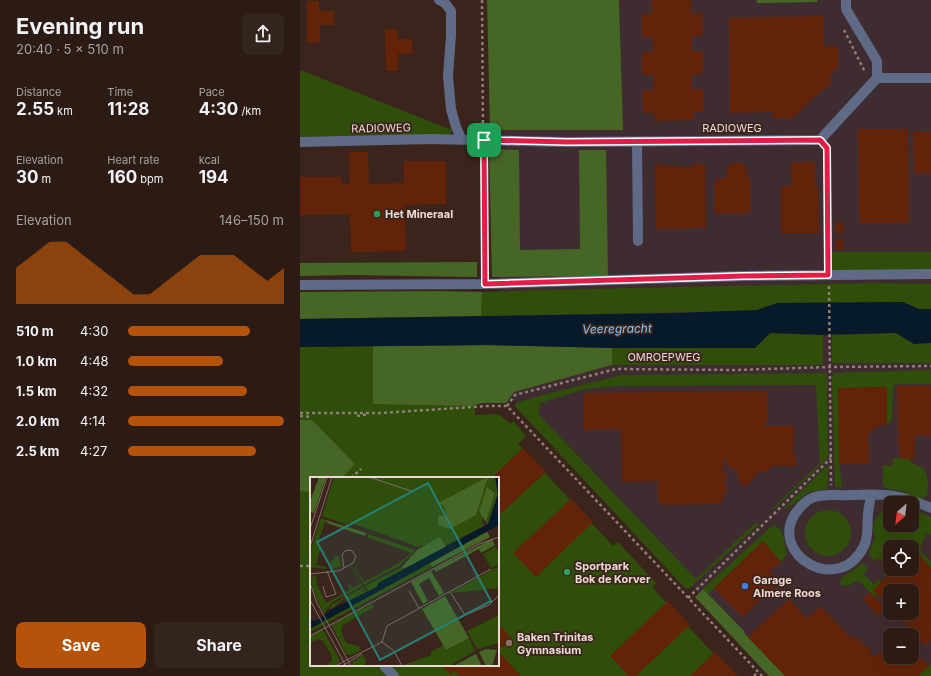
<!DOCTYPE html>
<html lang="en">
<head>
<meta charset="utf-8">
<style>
  :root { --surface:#2c1b15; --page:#34241e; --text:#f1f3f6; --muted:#a6a1a0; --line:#483934; --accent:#b45309 }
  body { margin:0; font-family:Inter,sans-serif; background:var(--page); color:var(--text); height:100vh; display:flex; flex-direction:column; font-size:15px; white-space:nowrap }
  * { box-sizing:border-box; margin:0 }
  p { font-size:13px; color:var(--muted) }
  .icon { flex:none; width:22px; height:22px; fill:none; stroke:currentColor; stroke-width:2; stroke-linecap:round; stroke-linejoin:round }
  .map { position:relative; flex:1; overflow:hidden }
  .drawer { display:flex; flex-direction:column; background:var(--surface); width:300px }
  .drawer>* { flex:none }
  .needle { width:26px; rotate:208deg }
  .tools { position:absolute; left:583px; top:496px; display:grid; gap:8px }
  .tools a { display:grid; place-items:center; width:36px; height:36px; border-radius:8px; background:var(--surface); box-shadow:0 4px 16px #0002,0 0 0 1px var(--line); font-size:20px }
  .pin { position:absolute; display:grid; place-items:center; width:34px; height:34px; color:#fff; margin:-17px; border-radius:8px; box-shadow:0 2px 6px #0006 }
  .round { display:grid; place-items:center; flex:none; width:42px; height:42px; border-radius:8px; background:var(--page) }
  .headline { display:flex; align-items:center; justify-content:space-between; height:68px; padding:0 16px }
  h1 { font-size:22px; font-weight:700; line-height:30px }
  .stats { display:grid; grid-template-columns:repeat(3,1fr); gap:6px; height:68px; padding:4px 16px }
  .stats div { display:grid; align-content:center }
  .stats b { font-size:17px; font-weight:700 }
  .stats small { font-size:11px; font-weight:400 }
  .stats p { font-size:11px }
  .chart { height:112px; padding:8px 16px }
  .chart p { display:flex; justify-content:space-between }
  .chart svg { width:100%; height:72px; margin-top:4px; fill:var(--accent); opacity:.7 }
  .action { display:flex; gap:8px; margin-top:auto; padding:8px 16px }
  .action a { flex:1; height:46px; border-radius:8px; background:var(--accent); color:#fff; font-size:16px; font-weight:700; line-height:46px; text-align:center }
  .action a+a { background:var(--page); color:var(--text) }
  ul { padding:0 16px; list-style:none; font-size:13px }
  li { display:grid; grid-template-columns:64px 48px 1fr; align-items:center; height:30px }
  li i { height:10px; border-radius:5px; background:var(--accent) }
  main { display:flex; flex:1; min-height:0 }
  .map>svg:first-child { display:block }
  .industrial { fill:#3f2c31; fill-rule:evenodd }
  .green { fill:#2f4e0a; fill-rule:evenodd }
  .forest { fill:#466626 }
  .water { fill:#071a29 }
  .building { fill:#632308 }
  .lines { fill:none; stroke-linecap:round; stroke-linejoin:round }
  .path { stroke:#917e77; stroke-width:2.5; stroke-dasharray:3 3; stroke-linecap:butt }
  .minor { stroke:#5f6b86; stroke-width:10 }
  .route-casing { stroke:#fff; stroke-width:8 }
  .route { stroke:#e11d48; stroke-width:5 }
  .leisure-dot { fill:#2e9e5b; stroke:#3b241c; stroke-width:1.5 }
  .shop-dot { fill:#3f7fe0; stroke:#3b241c; stroke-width:1.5 }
  .education-dot { fill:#8d6e63; stroke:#3b241c; stroke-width:1.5 }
  .labels { text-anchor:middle; stroke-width:3.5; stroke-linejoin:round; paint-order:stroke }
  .street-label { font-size:11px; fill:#ebdbd5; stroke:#3b241c }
  .poi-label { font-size:11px; font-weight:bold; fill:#ebdbd5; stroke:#3b241c; text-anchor:start }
  .water-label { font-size:12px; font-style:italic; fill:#84c6fd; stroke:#3b241c }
  .inset-road { fill:none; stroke:#816d66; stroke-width:1 }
  .view { fill:#258078; fill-opacity:0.15; stroke:#258078; stroke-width:2 }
  .inset-edge { fill:none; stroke:#ebdbd5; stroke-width:2 }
</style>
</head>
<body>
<main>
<section class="drawer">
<div class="headline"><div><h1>Evening run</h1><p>20:40 · 5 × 510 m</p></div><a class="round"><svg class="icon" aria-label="share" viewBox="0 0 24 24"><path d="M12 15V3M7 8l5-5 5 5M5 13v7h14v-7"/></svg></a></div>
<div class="stats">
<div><p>Distance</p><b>2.55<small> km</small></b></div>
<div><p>Time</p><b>11:28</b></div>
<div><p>Pace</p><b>4:30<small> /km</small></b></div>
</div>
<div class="stats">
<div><p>Elevation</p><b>30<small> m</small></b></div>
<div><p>Heart rate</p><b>160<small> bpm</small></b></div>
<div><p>kcal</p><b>194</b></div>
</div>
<div class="chart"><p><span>Elevation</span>146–150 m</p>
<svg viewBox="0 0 160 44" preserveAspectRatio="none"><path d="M0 44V22L10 14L20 6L30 6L40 14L50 22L60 30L70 38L80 38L90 30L100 22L110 14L120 14L130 14L140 22L150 30L160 22V44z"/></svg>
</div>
<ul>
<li><b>510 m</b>4:30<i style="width:78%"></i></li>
<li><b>1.0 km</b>4:48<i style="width:61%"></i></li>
<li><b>1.5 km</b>4:32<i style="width:76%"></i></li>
<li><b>2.0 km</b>4:14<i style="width:100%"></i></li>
<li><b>2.5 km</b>4:27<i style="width:82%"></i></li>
</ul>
<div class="action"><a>Save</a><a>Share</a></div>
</section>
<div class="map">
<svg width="631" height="676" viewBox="0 0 631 676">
  <rect width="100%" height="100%" fill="#3b241c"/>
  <!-- industrial -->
  <path class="industrial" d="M194,0H631V676H478L205,391L195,107ZM590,503H612V525H590ZM590,547H612V569H590ZM590,591H612V613H590ZM590,635H612V657H590Z"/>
  <!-- green -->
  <path class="green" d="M0,70L152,130L150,135L0,138Z
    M532,252H631V271H532Z
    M571,283L631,284V309H619L603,302L477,303L457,310L443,311L181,316L182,292C312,288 442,286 571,283Z
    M470,333L523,335V365H312V348H455Z
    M596,333L614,344L631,343V363H532V334Z
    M73,346L74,355H173L175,415L195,414L201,416L211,424L213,421L226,436L218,444L313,546L318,542L356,583L352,587L434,676H0V347ZM11,478H198V665H11Z
    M631,370V384H597L593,386L592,420L587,425L586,387L539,388V464L542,488L535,487L532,381L533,373Z
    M527,373L528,458L473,510V508L520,463L516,385L317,386L285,389L240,403L239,415L396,579L454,524L460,523L389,589L385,588L214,405L219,402L235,397L322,375Z
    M593,458H608C611,463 615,464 619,466C630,471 628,485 627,496L621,499L602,491L585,488L583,484V465L593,466Z
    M529,464L527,489L509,492L492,505L483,509Z
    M590,504V525H612V509L631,517V535L626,533L620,550L631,562V568L615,550L612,553V547H590V569H595L586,577L582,575L589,568L578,558L575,562L569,554L575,537L573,529L574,522L582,510Z
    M505 533a23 23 0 1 1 46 0a23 23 0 1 1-46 0Z
    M473,525L480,529C485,537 484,545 487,554L481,562L462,542L408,594L403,589Z
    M561,564L565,565L568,569L563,574L574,584L579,579L582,581L573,590L578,595L574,596L558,580L548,586L541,585L540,581C544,573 554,571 561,564Z
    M631,664V676H618Z"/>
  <!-- forest -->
  <path class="forest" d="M187,0H319L323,130H190Z
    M457,0H517L518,2L457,3Z
    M189,149L219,150L220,250L280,249L279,150H306L308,276L192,277Z
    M177,262V277L50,275L0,276V263Z
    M138,291L182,292L181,316L0,319V292Z
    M182,345L312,348V365L214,392L206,403H183L171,406L73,404V346Z
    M0,420H12L55,464L42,478H11V492L0,491Z
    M403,589L445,632L444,633L485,676H469L395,597Z"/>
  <!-- water -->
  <path class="water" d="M603,302L619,309H631V343L614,344L596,333L523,335L470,333L455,348H312L192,345L0,347V319L378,313L457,310L477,303Z"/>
  <!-- building -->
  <path class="building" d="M352,0H391V13H401L402,15L403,34L401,36H392V51H401L403,53V72L402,74H392V89H402L403,91L404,110L402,112H393V120L354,121V113H344L343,111V91L344,90H354L353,75H344L342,73V54L344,52H353V37H343L342,35V15L343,14H352Z
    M7,1H19V11H34V25H20V42L7,43Z
    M524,16V46H534V47H538V69H536L530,76L531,80L530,85L514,97L493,118H473V112L430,113L429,18Z
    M85,29H97L98,39H112L113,53L98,54V71H86Z
    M558,129H608L609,223H559Z
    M613,132H631V173H614Z
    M49,152H68L69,184L104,183V161H146V204L105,205L106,251L51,252L50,214L0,215V177H41V184H50Z
    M494,162H515V186H518L519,233H481V186H492L491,165Z
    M432,163H441L447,168V178H450V213L415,214V179L427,178V169Z
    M355,164L391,168V164H405L406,228L356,229Z
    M543,221V233H536V222Z
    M543,238V250H537L536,239Z
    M597,386H631V436H615L614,459H600L599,444L597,441L599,439V436H598Z
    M587,387V425L577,426L568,435L569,464H539L538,388Z
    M467,391L468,422H464V426H494L493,455H496V466H470V470L463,473L461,470L445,487L437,479L440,476L427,464V461L423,460V471L428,476L423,483L429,488L423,495V500L419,504L363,505L358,500V481L322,482L321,429L284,430V393Z
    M223,448L246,472L198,516V478H191Z
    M271,499L293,522L236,577L213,553Z
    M463,541L481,562L470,571L480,582L442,617L414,588Z
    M615,550L631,568V640L625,645L595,613H612V591H590V608L573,590L595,569H612V553Z
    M570,592L586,609L578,616L563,599Z
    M489,599L507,619L520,606L552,639L555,636L564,646L566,645L570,649L568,650L574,657L590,642V657H612V648L629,666L618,676H485L448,637Z
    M368,601L390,625L336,676H329L310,656Z
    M198,623L214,641L198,649Z
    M198,651L221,676H159L155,671L150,674L141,665H198Z
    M415,652L438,676H390Z"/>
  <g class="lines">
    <!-- path -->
    <path class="path" d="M182,0L183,129
      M544,30L565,72
      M526,148L528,265
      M184,150L185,273
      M529,286L531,485
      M207,406L215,395L316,369L436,370L529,367L631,366
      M0,413H82L187,406H207L462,676
      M0,416L12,417
      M57,416L69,414
      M51,478L61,469
      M0,566H11
      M388,598L531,458
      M454,676L458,672"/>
    <!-- minor -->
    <path class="minor" d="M139,0L145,3L151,11V35L148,76L151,109L156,127L162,140
      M577,78H631
      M0,142L131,139L267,142L520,140L577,78V61L546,9V0
      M337,142L338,241
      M0,285L185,284L443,276L631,274
      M571,495C570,501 569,507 568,513C567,524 569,536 564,546C539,597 469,555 495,514C499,508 505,501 512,498C523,493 537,496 548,495C563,495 579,493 594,496C607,498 619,503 631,508
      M85,667L94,676"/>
  </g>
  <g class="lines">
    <!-- route casing -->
    <g class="route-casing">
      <path id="route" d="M184,140L267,142L520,140L527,148L528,275L443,276L185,284Z"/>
    </g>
    <!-- route -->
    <use href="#route" class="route"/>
  </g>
  <!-- markers -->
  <g class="leisure-dot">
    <circle cx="77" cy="214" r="4"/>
    <circle cx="267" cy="572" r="4"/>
  </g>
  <circle class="shop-dot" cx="445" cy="586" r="4"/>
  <circle class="education-dot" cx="209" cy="643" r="4"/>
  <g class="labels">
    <!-- street labels -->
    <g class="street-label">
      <text transform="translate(81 128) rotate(-1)" y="4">RADIOWEG</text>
      <text x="432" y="132">RADIOWEG</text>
      <text x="364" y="361">OMROEPWEG</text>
    </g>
    <!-- poi labels -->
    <g class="poi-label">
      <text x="85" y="218">Het Mineraal</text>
      <text x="275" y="570">Sportpark<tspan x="275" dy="13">Bok de Korver</tspan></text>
      <text x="453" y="584">Garage<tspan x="453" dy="13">Almere Roos</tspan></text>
      <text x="217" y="641">Baken Trinitas<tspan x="217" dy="13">Gymnasium</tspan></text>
    </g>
    <!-- water labels -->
    <g class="water-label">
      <text transform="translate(317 329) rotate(-1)" y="4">Veeregracht</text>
    </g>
  </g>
  <!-- overview -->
  <g transform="translate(10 477)">
    <rect width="189" height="189" fill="#3b241c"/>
    <path d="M24,0H185L188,17L178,47L176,46L185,16L182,12L172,45L174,49L117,78L112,68L104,70L101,67L38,45L37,48L12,39ZM11,41L16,43L7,68L11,69L6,88L17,90L16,92L0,90L2,69ZM58,57L106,73L89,89L54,108L45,93L50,79L46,92L54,105L89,86L101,76L57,60L51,76ZM185,70L189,76V87L181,91L173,77ZM25,78L29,80L31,89L20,93L21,86L16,83L22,85ZM120,86L122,90L0,155V152ZM40,89H41L52,109L21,126L14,137L3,113L1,101L6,98L7,108L16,126L40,113L38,105L42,111L50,107ZM189,89V111L142,116V115ZM92,90L94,92L58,115L55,109ZM54,110L56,115L45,122L37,124L35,121L20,133L21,128ZM62,127L64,130L33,148L31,154L36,166L49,169L51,174L41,178L36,177L21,147ZM189,138V166L167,172L157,154ZM12,152L29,181V185L24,189H14L21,185L22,179L13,164L8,162L0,166V160ZM159,161L165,174L139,189L94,188L121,178V175L133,168L136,173ZM53,178L56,184L54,189H42L43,184Z" fill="#2f4e0a"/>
    <path d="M9,0H16L4,36L0,35V25ZM178,0L166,38L140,52L128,48V39L136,38V35L133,28L128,26ZM177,10L185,16L176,45L169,34ZM16,43L56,56L55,59L17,46ZM177,54L180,60L122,90L120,86ZM130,60L136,70L94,92L92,90L107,73ZM182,62L185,68L171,76L169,72L126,95L124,92ZM121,94L134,116L129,119L119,101L109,107L118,124L113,127L101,105ZM135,119L159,161L136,173L112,132ZM176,172L187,173L182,189H176L169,175ZM166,177L172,189H144L147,187Z" fill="#466626"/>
    <path d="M185,0H189V48L0,152V144L8,143L20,133L67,110L68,106L178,47L188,17Z" fill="#071a29"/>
    <path class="inset-road" d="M59,0L104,15M0,52L17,0M0,70L22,0M0,97L27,94L31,93L34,91L43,86L46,79L41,73L35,74L32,78L34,91M0,106L7,126L41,189M13,109L16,120L26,117L17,94M99,114L109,131M140,115L155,138L179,128L189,118M0,123L36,189M0,159L169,67L189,60M25,189L72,165M32,189L52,177M92,189L84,174L72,165L77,149L181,92"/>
    <path class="view" d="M118,6L181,124L70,183L7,65Z"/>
    <rect width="189" height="189" class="inset-edge"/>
  </g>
</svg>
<div class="tools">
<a><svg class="needle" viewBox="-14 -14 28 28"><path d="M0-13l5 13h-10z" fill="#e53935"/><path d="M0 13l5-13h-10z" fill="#a6a1a0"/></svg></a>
<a><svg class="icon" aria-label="locate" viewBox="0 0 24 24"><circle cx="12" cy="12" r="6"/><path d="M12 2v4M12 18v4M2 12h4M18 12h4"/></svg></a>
<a>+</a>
<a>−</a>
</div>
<div class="pin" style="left:184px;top:140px;background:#1e9e55"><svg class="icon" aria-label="arrive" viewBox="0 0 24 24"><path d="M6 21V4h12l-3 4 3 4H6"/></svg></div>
</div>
</main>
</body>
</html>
